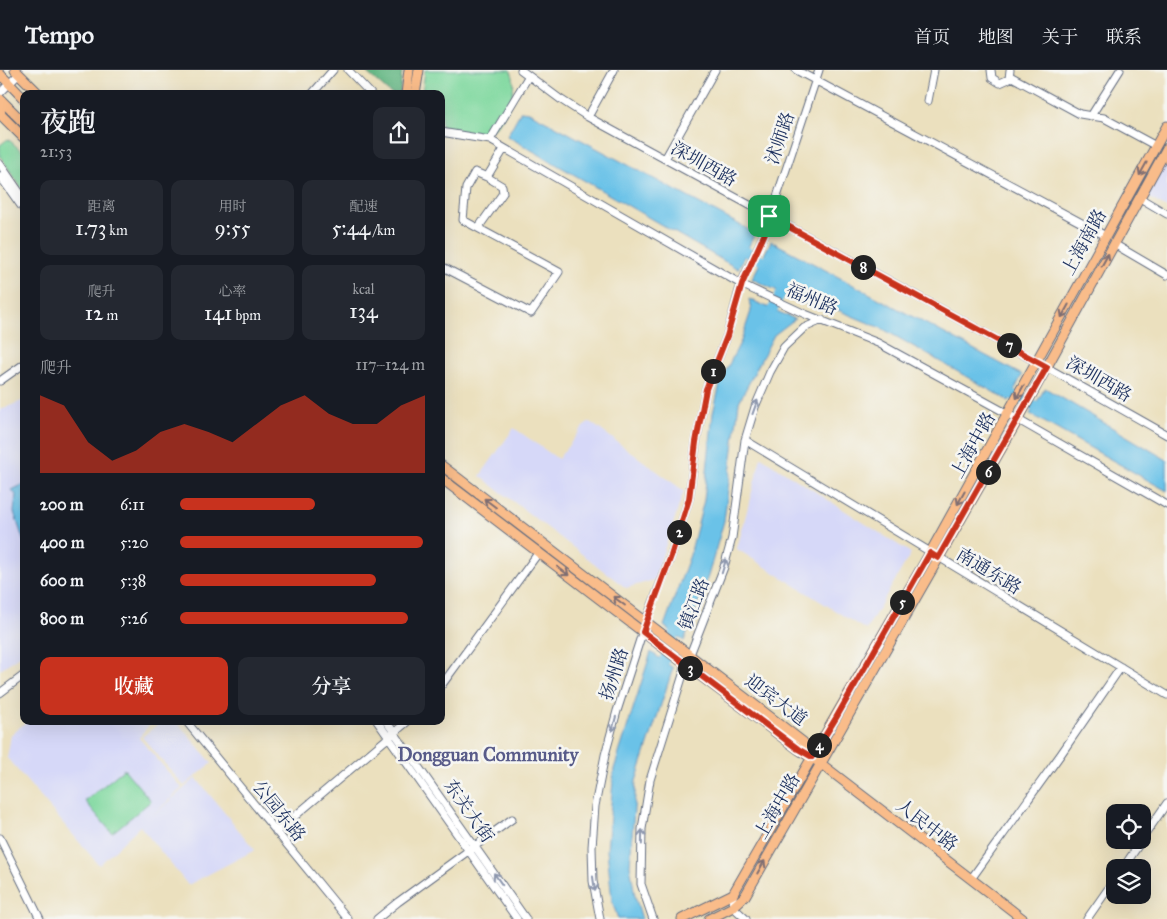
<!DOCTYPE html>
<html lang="zh">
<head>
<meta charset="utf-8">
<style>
  :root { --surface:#171b24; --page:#242831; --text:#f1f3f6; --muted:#9ea1a6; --line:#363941; --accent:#c8321e }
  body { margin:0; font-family:"IM FELL Great Primer","Noto Serif SC",serif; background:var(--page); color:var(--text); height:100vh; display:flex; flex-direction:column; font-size:19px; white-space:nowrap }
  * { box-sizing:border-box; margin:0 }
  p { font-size:16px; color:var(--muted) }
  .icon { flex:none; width:28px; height:28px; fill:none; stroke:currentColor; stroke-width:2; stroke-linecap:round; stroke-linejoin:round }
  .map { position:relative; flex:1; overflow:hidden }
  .side { position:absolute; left:20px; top:20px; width:425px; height:635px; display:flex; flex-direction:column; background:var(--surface); border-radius:10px; box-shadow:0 5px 20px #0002 }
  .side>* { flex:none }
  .buttons { position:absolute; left:1106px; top:734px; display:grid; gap:10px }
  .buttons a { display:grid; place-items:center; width:45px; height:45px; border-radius:10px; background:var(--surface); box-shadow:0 5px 20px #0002; font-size:25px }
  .pin { position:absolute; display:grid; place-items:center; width:42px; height:42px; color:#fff; margin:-21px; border-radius:10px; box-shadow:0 2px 8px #0006 }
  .km { position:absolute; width:25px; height:25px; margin:-12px; border-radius:50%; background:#222; color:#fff; font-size:14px; line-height:25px; text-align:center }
  .round { display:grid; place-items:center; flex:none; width:52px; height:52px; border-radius:10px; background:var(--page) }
  .overview { display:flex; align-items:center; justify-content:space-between; height:85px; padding:0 20px }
  h1 { font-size:28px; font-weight:600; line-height:38px }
  .figures { display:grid; grid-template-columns:repeat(3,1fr); gap:8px; height:85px; padding:5px 20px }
  .figures div { display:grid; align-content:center; border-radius:10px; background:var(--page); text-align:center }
  .figures b { font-size:21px; font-weight:600 }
  .figures small { font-size:14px; font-weight:400 }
  .figures p { font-size:14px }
  .chart { height:140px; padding:10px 20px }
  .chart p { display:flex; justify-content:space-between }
  .chart svg { width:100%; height:90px; margin-top:5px; fill:var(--accent); opacity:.7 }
  .action { display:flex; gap:10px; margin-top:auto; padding:10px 20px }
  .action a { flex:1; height:58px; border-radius:10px; background:var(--accent); color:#fff; font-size:20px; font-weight:600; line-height:58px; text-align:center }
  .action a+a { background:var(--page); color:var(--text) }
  ul { padding:0 20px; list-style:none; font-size:16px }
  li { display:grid; grid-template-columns:80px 60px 1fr; align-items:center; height:38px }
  li i { height:12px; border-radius:6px; background:var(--accent) }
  header { display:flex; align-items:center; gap:30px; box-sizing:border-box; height:70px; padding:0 25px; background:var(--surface); border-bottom:1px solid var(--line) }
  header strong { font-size:24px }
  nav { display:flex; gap:28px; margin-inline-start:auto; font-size:18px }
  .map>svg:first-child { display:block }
  .built { fill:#d6d8f8 }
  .green { fill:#7ed89e; stroke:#4c847e }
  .forest { fill:#66b885; stroke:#407472 }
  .water { fill:#6bc2e8; stroke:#4378a3 }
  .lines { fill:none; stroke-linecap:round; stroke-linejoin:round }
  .river { stroke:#6bc2e8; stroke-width:10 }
  .minor-casing { stroke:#646d80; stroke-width:9 }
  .major-casing { stroke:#646d80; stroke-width:11 }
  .minor { stroke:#fff; stroke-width:7 }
  .major { stroke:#f9bc8a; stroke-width:9 }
  .oneway { stroke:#7f6e72 }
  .oneway2 { stroke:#8d97ae }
  .route-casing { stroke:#fff; stroke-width:10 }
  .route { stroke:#c8321e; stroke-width:6 }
  .labels { text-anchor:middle; stroke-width:5; stroke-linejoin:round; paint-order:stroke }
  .street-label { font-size:18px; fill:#1b2f5e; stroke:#f6f6f2 }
  .neighbourhood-label { font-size:19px; font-weight:bold; fill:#585b89; stroke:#f6f6f2 }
</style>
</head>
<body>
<header>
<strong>Tempo</strong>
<nav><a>首页</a><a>地图</a><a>关于</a><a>联系</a></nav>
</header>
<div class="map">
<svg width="1167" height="849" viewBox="0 0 1167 849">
  <rect width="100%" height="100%" fill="#f6f6f2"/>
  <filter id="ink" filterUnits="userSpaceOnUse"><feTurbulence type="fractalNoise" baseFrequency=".02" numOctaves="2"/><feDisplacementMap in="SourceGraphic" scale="10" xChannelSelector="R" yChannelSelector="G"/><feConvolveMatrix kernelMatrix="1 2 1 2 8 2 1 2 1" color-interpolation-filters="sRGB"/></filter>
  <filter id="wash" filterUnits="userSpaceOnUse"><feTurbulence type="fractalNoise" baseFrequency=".0096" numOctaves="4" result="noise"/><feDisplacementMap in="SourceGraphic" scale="20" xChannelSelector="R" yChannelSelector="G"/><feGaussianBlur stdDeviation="1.12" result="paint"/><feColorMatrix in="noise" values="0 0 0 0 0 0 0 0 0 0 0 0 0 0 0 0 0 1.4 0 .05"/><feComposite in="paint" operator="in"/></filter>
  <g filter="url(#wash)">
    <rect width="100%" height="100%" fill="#ebe0be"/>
    <!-- built -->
    <path class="built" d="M1167,87V138L1146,126Z
      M24,330V582L0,600V340Z
      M590,352L684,421L654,510L626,518L480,406L514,358L558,389L583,357Z
      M761,387L911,483L866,560L737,479Z
      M27,651H152L139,668L182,718L152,746L196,708L255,780L188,815L140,756L99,795L7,688L11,665Z
      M162,651H176L212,693L184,716L142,667Z"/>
    <!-- green -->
    <path class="green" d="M425,0H510C521,15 505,55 488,62C475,67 455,59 441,57V24H422Z
      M8,69L24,83V122L0,86V75Z
      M124,699L151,731L112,763L85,731Z"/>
    <!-- forest -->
    <path class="forest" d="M366,0H402L400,24H391L365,1Z"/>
    <!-- water -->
    <path class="water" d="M521,41L529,42L755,163L738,199L507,66Z
      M771,171L1022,305L1009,331L883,259L826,235H808L752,209Z
      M749,229L795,249L774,265L739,332L724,451L708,506L684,571L664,556L690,485L704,430L713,343L721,310L741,271L751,241Z
      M1045,318L1167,390V421L1030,344Z
      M24,414V472L14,442L16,425L12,420Z
      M651,582L673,598L636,711L630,795L635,826L642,849H618L612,831L607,780L614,699Z"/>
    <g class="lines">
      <!-- river -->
      <path class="river" d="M736,176L774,197
        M767,250L787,212
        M1000,318L1045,342
        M660,603L678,551"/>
    </g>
  </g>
  <g filter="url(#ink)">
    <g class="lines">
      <!-- minor casing -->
      <g class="minor-casing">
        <path id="minor" d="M348,0L371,24
          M521,0L560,29L588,47C781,153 976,256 1167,365
          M796,0L1106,166
          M991,0L992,8L1000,13L1009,9L1010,0
          M1010,6L1080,44L1104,48L1156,76
          M0,23L19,4
          M312,24L333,0
          M928,31L934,0
          M1091,46L1120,0
          M588,47L614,0
          M441,62L490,70L741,214L805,244L878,273L1008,344L1167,435
          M490,70L528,7
          M665,89L715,0
          M0,94L24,129
          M0,106L24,140
          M1140,128L1167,144
          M478,158L503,123L502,116L487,107
          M1114,174L1167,205
          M441,196L531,243L559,202L463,150L466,118L475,102L487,107L504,79
          M0,311L24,294
          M745,370L1167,625
          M441,616L539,482
          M0,623L24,605
          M186,651L348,849
          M377,651L517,849
          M386,651L526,849
          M276,762L408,651
          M0,768L40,849
          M1142,769L1167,733
          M1123,798L1142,770
          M971,809L1061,684L1121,597
          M733,824V837L746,849
          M377,849L398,832L512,749
          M600,849L593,811L592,777L595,736L605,685L617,641L646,551L671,486L689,429L696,373L706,319L727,266L741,214L765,163L819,0
          M653,849L641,814L642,759L650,710L686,595L724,497L732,468L745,370L755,337L770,302L784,277L804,258L822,250
          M1087,849L1115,809"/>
      </g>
      <!-- major casing -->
      <g class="major-casing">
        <path id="major" d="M15,0L39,24
          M0,4L24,29
          M406,24L409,0
          M415,24L419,0
          M0,29L24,53
          M0,39L1,45L24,68
          M441,395L803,672L812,687
          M441,408L686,595L798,679L820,693L1023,849
          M682,849L733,824L930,483L1167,56
          M709,849L733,837L745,826L1020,346L1167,78"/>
      </g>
      <!-- minor -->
      <use href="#minor" class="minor"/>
      <!-- major -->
      <use href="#major" class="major"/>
    </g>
    <!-- one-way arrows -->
    <defs><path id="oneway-shaft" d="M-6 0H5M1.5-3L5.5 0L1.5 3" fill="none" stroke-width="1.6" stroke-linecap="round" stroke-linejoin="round" transform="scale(1.25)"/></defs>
    <g class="oneway">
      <use href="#oneway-shaft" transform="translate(1143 99) rotate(119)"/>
      <use href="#oneway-shaft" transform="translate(1105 190) rotate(-61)"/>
      <use href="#oneway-shaft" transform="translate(1065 241) rotate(119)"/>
      <use href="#oneway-shaft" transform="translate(1020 322) rotate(119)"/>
      <use href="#oneway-shaft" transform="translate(961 428) rotate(119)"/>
      <use href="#oneway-shaft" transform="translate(490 433) rotate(-143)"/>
      <use href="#oneway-shaft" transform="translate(563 501) rotate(37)"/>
      <use href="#oneway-shaft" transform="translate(619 531) rotate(-143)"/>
      <use href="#oneway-shaft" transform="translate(761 797) rotate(-60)"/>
    </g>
    <g class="oneway2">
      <use href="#oneway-shaft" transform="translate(755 337) rotate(-70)"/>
      <use href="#oneway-shaft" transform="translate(724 496) rotate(-73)"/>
      <use href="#oneway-shaft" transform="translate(614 654) rotate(105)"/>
      <use href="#oneway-shaft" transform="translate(642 767) rotate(-89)"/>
      <use href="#oneway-shaft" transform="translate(498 809) rotate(-125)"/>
      <use href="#oneway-shaft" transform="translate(594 814) rotate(82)"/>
    </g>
  </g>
  <g class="lines" filter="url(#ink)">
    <!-- route casing -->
    <g class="route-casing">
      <path id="route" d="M769,146L1047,297L938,488L930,483L836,648L812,687L798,679L643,562L671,486L689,429L696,372L706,319L727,266L742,214L765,163Z"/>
    </g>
    <!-- route -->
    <use href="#route" class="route"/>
  </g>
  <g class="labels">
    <!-- street labels -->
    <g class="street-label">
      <text transform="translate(780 68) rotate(-71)" y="6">沭师路</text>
      <text transform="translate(704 94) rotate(29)" y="6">深圳西路</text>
      <text transform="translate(1084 172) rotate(-61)" y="6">上海南路</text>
      <text transform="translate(812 229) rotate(23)" y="6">福州路</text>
      <text transform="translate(1099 309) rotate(30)" y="6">深圳西路</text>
      <text transform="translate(973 375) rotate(-61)" y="6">上海中路</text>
      <text transform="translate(989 501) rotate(31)" y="6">南通东路</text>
      <text transform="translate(694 534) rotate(-69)" y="6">镇江路</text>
      <text transform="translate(614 604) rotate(-72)" y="6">扬州路</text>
      <text transform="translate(776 630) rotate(37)" y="6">迎宾大道</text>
      <text transform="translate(777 736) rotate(-60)" y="6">上海中路</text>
      <text transform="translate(279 741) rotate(51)" y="6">公园东路</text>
      <text transform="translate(469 741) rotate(55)" y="6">东关大街</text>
      <text transform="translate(927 755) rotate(38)" y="6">人民中路</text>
    </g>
    <!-- neighbourhood labels -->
    <g class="neighbourhood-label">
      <text x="488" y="691">Dongguan Community</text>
    </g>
  </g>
</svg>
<div class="buttons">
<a><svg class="icon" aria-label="locate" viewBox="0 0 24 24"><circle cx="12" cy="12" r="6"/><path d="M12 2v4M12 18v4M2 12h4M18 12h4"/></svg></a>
<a><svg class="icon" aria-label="layers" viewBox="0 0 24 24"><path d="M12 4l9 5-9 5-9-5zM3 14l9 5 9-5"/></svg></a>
</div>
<div class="pin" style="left:769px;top:146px;background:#1e9e55"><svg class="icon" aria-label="arrive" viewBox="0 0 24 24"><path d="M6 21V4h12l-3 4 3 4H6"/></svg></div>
<b class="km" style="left:713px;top:301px">1</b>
<b class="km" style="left:679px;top:462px">2</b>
<b class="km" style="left:690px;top:598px">3</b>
<b class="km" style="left:819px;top:675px">4</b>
<b class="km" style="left:902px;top:532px">5</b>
<b class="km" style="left:988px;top:402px">6</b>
<b class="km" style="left:1009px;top:275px">7</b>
<b class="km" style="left:863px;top:197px">8</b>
<section class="side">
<div class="overview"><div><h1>夜跑</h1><p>21:53</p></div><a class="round"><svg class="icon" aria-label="share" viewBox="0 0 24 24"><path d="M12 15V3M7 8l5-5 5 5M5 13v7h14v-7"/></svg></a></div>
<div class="figures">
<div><p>距离</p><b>1.73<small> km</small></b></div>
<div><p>用时</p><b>9:55</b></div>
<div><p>配速</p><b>5:44<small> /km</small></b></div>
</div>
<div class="figures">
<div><p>爬升</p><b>12<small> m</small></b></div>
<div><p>心率</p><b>141<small> bpm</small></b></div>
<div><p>kcal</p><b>134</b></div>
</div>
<div class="chart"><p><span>爬升</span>117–124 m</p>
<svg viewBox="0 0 160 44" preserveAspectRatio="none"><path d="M0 44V6L10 11L20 29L30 38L40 33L50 24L60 20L70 24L80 29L90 20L100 11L110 6L120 15L130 20L140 20L150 11L160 6V44z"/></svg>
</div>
<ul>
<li><b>200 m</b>6:11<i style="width:55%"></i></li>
<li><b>400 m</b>5:20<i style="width:99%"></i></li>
<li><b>600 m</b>5:38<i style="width:80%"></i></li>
<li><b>800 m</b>5:26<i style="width:93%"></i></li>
</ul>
<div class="action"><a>收藏</a><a>分享</a></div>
</section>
</div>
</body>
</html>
